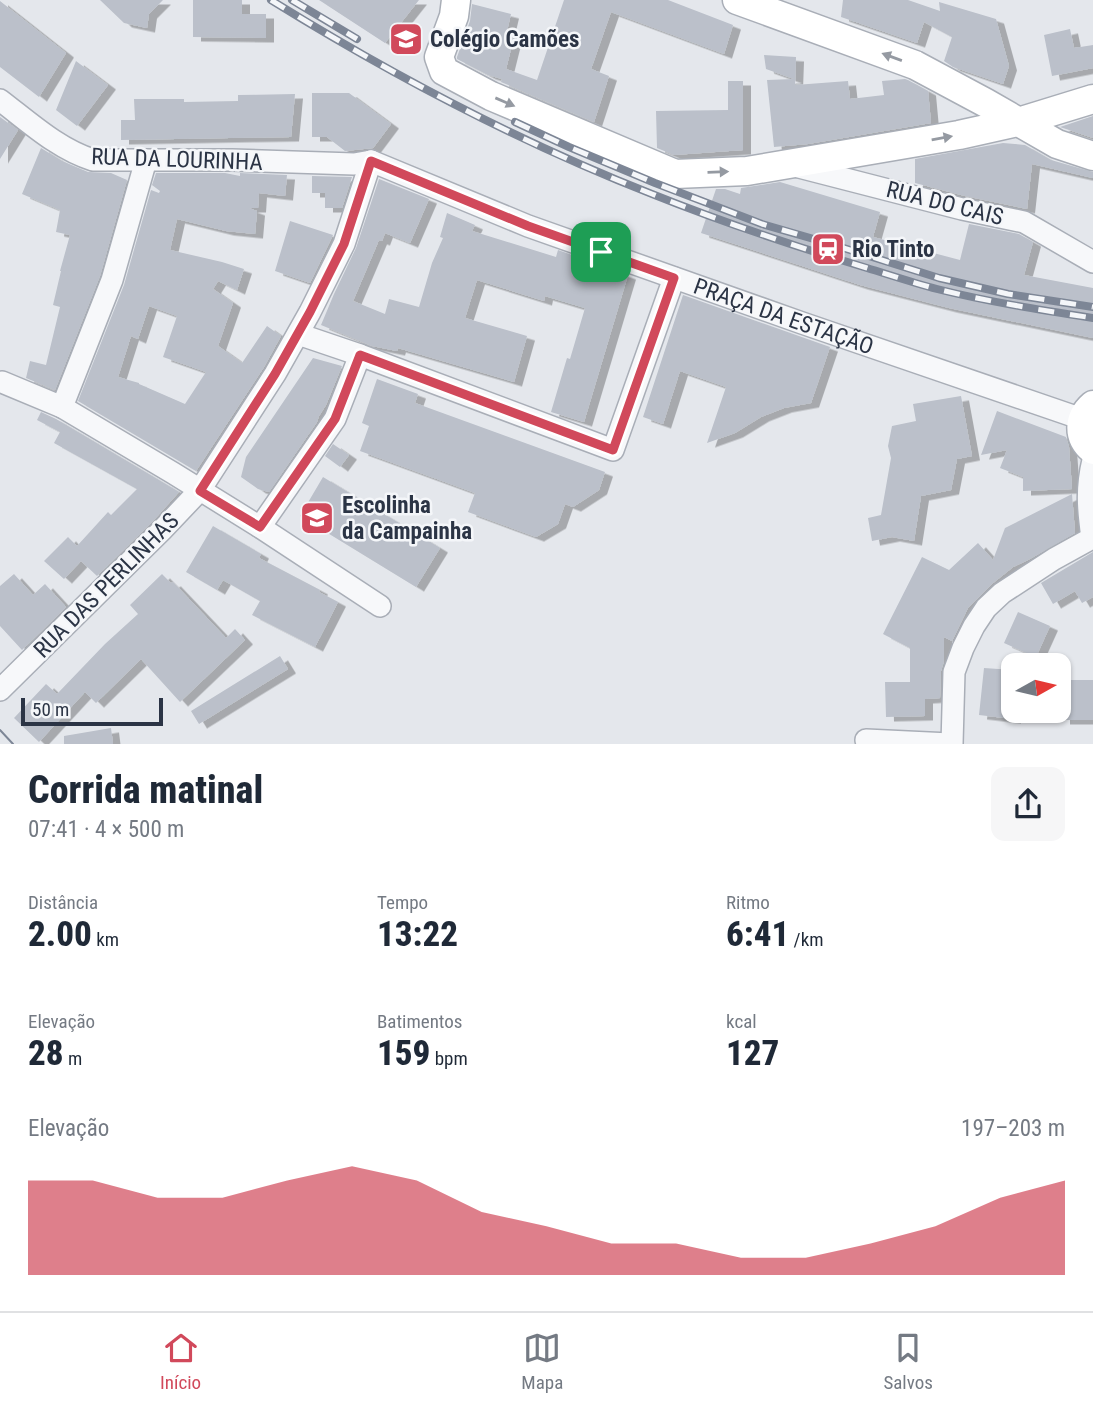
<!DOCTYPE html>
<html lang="pt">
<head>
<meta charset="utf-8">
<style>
  :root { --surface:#fff; --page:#f6f6f7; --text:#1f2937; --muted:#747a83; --line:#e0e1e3; --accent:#d1495b }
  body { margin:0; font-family:"Roboto Condensed",sans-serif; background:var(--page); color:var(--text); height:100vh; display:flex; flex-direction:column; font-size:26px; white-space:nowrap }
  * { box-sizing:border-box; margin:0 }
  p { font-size:23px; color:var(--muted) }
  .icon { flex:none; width:38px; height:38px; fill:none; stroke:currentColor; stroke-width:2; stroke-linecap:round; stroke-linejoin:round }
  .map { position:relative; height:744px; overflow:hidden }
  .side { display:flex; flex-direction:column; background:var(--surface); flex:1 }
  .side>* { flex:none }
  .needle { width:46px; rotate:82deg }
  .fabs { position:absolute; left:1001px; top:653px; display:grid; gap:14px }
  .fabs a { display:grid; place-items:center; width:70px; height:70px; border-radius:14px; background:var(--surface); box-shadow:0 2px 5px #0004; font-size:35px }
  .scale { position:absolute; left:21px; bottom:18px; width:142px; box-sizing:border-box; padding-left:7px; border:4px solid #2b3445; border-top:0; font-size:19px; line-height:24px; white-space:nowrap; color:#2b3445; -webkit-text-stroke:5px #f4f6f9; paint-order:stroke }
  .pin { position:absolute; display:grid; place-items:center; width:60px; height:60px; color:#fff; margin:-30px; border-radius:14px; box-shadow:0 4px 10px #0006 }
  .round { display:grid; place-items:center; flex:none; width:74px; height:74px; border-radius:14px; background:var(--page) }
  .summary { display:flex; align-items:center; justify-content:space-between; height:119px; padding:0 28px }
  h1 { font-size:38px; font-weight:800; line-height:52px }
  .figures { display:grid; grid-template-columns:repeat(3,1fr); gap:10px; height:119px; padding:7px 28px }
  .figures div { display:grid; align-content:center }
  .figures b { font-size:35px; font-weight:800 }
  .figures small { font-size:19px; font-weight:400 }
  .figures p { font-size:19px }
  .chart { height:196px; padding:14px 28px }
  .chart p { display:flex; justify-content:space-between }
  .chart svg { width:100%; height:126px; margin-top:7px; fill:var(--accent); opacity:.7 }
  .dock { display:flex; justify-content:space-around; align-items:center; height:98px; border-top:2px solid var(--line); background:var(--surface); font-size:19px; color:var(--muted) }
  .dock a { display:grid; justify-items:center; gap:4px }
  .dock .on { color:var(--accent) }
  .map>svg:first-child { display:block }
  .building { fill:#bbc0ca; fill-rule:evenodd; filter:url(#shadow) }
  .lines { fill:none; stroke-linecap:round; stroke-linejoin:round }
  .street-casing { stroke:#a9aeb7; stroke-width:24 }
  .secondary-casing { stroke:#a9aeb7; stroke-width:31 }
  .street { stroke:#f7f8fa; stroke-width:21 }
  .secondary { stroke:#fff; stroke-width:28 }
  .tram { stroke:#7d8696; stroke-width:2 }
  .rail-casing { stroke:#7d8696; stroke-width:8 }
  .rail { stroke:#f4f6f9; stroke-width:5; stroke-dasharray:16; stroke-linecap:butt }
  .oneway { fill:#959aa2 }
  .route-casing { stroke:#fff; stroke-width:14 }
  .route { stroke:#d1495b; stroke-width:9 }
  .labels { text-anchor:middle; stroke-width:5; stroke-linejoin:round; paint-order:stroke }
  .poi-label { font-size:23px; font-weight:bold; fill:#2b3445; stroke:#f4f6f9; text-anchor:start }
  .street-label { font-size:23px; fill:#2b3445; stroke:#f4f6f9 }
</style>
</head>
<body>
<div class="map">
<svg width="1093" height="744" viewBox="0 0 1093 744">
  <defs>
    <filter id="shadow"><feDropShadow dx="8" dy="4.5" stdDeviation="0" flood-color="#0004"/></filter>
  </defs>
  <rect width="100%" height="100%" fill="#e4e7ec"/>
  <!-- building -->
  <path class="building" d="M100,0H163L149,14L147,28L124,23Z
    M193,0H242V14H266V38L193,37Z
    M319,0H419L385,43Z
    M564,0H668L733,25L724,54L611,12L591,69L609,76L594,122L501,82L502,79L488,75L457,59V57L470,21L472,4L511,14L507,31L515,33L506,69L537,80Z
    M843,0H908L940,11L939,2L996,19L1009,66L1003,84L953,67L944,61L952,37L924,22L917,43L841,17Z
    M0,1L66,53L39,97L0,67Z
    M1070,29L1074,48L1093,45V68L1052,76L1044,35Z
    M764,55L796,57L795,85L848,81L850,99L884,95L882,81L905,79L908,80L928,91L931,123L808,144L774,147L767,80L794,79L766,69Z
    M76,61L108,85L77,126L56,110Z
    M728,81H743V150L674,155L657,148L656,111L728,110Z
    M312,93H349L391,124L373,148L345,151L327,137H312Z
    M295,94L291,137L121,140V120H135L134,99H184V102L238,101V95Z
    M1093,116V138L1060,127Z
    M0,117L18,130L0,159Z
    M1003,143L1025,145L1051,160L1093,172V178L1032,164L1027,209L965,196L915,183V159Z
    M41,148L62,161L88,172L111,173L127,180L100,276L55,390L26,378L30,361L46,365L60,307L53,305L61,271H60L70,235L56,232L60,210L22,194Z
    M156,173H225L240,176V173L287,175L285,196L259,193L258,208H249L257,211L255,234L226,231L177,219L170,250L222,262L244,269L237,290L218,281L213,289L233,303L218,346L242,363L267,326L281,336L264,367L196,471L78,401L124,285L151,190L159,193L160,191L152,185ZM149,306L177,316L163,357L206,372L185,404L139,384V383L118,377L131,336L138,339Z
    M312,176L352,177L342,208H325V193H312Z
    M379,179L429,199L410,243L385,233L382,241L379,240L353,301L385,314L389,299L419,307L432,263L443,238L440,237L447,213L475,225L472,231L556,257L558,250L628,275L584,422L551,412L567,358L570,359L585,308L545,296L544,301L477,280L465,318L527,336L514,382L398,348L397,351L372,346L321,325L334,294L356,248Z
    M780,182L880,212L873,237L960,260L969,224L1019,234L1033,242L1024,275L1093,288V338L949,308L860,285L701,233L716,189H725L740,194L741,188Z
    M290,221L333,235L310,283L275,271Z
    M683,295L830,347L811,403L784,408L761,417L735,433L707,443L726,387L680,371L663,424L643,417Z
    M313,358L342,366L326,405L319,416L317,422L269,492L258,489L241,477L246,457Z
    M377,379L418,394L415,403L605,472L599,490L573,507L565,504L558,524L536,537L468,512L475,493L360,451L369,426L362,423Z
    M961,396L972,456L957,459L951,490L921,496L914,541L892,537L872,541L868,518L881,515L891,458L888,446L892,426L916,421L913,404Z
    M997,411L1066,437L1069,447L1072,489L1023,491V477L1000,468L1007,450L981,455Z
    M41,412L56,419L179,492L153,521L97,576L81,561L64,579L44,561L68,537L77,546L108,512L111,515L137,489L54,443L60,432L37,420Z
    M333,444L349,455L340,467L325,456Z
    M323,477L440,548L416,587L300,516Z
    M1072,494L1075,533L1028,560L1013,567L993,583L968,608L952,641L944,637V661L941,671L940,698L925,699V716L886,717L885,682H910V648L883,634L922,557L949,570L978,543L993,560L1005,528Z
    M213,526L261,554L259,558L320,590L319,592L338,602L315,647L252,615L260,601L223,580L217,590L186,572Z
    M1093,552V597L1082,603L1075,591L1053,604L1041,583Z
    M14,574L33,595L45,584L66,607L22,650L0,626V586Z
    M162,574L171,583L173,582L226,638L235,629L245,640L180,702L141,659L96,703L85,692L39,742L14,718L46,684L57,694L105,644L138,614L130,605Z
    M1018,612L1050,626L1036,657L1004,643Z
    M280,656L288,669L199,724L191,711Z
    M984,668L1013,670V719L979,715Z
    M1062,680H1093V720H1062Z
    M111,728L113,744H64V736Z"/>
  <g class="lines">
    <!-- street casing -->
    <g class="street-casing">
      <g id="street">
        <path d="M0,100C29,122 58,149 93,160H232L354,164L371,161"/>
        <path id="s1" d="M371,161L528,226L802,323L1082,419"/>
        <path d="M795,166L962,209L1024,222L1093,262"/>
        <path d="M298,334L360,355L613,450L674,278"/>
        <path d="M2,382L62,407L173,473L260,527L380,606"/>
        <path d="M62,407L112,280L146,160"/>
        <path d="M260,527L335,419L360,355"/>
        <path d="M0,690L162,530L200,490L275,374L310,312L344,244L371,161"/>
        <path d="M866,740L950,744"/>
        <path d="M952,744L954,672L963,648L974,626L986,608L1002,593L1054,559L1092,538C1088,509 1086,489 1093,460"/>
      </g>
    </g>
    <!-- secondary casing -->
    <g class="secondary-casing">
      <path id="secondary" d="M456,0L454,16L439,57L444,71L491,96L675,174L747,171L959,135L1018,122L1093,99
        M737,0L915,65L986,103L1057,144L1093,156
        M1093,405C1078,418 1077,437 1093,450"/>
    </g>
    <!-- street -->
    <use href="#street" class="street"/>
    <!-- secondary -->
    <use href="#secondary" class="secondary"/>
    <!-- tram -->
    <path class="tram" d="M0,730L13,744"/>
    <!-- rail casing -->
    <g class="rail-casing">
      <path id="rail" d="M271,0C392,75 519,142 652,194C722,222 794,246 867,268C890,275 914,283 937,289C989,302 1041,310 1093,318
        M292,0L357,39
        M515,122L569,147L655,183L762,224L831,244L939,278L1008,294L1093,307"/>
    </g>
    <!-- rail -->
    <use href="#rail" class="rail"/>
  </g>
  <!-- one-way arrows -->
  <defs><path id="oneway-solid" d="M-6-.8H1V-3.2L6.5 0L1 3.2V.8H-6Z" transform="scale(1.75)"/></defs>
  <g class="oneway">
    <use href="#oneway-solid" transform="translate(892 57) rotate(-160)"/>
    <use href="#oneway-solid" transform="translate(505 102) rotate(23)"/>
    <use href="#oneway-solid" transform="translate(942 138) rotate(-10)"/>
    <use href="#oneway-solid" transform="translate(718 172) rotate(-2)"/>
  </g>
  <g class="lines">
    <!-- route casing -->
    <g class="route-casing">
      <path id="route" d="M371,161L528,226L674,278L613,450L360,355L335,419L260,527L200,491L275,374L310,312L344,244Z"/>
    </g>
    <!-- route -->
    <use href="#route" class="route"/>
  </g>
  <!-- icons -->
  <defs>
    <g id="school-square" transform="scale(1.75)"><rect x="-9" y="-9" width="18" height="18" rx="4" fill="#d1495b" stroke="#f4f6f9"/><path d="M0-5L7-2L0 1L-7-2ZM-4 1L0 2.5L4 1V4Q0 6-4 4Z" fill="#fff"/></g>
    <g id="station-square" transform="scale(1.75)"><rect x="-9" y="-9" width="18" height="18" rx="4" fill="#d1495b" stroke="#f4f6f9"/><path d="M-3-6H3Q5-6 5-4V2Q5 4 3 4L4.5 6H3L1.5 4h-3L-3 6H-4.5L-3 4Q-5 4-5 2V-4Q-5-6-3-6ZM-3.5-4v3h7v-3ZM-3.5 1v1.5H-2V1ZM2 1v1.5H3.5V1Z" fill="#fff"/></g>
  </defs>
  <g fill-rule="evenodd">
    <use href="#school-square" x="406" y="39"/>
    <use href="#station-square" x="828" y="249"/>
    <use href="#school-square" x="317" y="518"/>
  </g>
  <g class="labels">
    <!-- poi labels -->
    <g class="poi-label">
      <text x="430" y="47">Colégio Camões</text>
      <text x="852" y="257">Rio Tinto</text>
      <text x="342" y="513">Escolinha<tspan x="342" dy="26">da Campainha</tspan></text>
    </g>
    <!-- street labels -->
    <g class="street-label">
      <text transform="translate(177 159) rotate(2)" y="8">RUA DA LOURINHA</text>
      <text transform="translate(945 203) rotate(14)" y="8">RUA DO CAIS</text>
      <text dy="8" stroke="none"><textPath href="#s1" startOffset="441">PRAÇA DA ESTAÇÃO</textPath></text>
      <text transform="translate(106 585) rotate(-45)" y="8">RUA DAS PERLINHAS</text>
    </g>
  </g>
</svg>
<div class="fabs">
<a><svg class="needle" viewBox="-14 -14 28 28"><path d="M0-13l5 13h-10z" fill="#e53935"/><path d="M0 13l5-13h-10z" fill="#747a83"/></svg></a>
</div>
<div class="scale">50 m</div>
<div class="pin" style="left:601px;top:252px;background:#1e9e55"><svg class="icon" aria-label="arrive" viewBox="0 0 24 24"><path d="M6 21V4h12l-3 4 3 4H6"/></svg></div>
</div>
<section class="side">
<div class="summary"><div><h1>Corrida matinal</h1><p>07:41 · 4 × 500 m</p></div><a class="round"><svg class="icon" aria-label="share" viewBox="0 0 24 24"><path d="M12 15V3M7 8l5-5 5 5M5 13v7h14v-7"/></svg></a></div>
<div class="figures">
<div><p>Distância</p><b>2.00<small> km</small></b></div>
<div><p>Tempo</p><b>13:22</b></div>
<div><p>Ritmo</p><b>6:41<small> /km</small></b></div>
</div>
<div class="figures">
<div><p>Elevação</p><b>28<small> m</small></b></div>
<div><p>Batimentos</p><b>159<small> bpm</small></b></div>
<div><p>kcal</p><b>127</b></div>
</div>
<div class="chart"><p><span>Elevação</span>197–203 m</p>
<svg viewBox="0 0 160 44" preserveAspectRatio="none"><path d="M0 44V11L10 11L20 17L30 17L40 11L50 6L60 11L70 22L80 27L90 33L100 33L110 38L120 38L130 33L140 27L150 17L160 11V44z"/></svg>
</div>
</section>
<nav class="dock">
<a class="on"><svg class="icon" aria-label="home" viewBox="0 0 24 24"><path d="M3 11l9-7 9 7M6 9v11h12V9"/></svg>Início</a>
<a><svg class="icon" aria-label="map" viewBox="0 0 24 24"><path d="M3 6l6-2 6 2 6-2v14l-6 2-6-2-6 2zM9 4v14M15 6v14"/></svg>Mapa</a>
<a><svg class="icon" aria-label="saved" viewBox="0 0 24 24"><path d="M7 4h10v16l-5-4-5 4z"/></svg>Salvos</a>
</nav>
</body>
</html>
